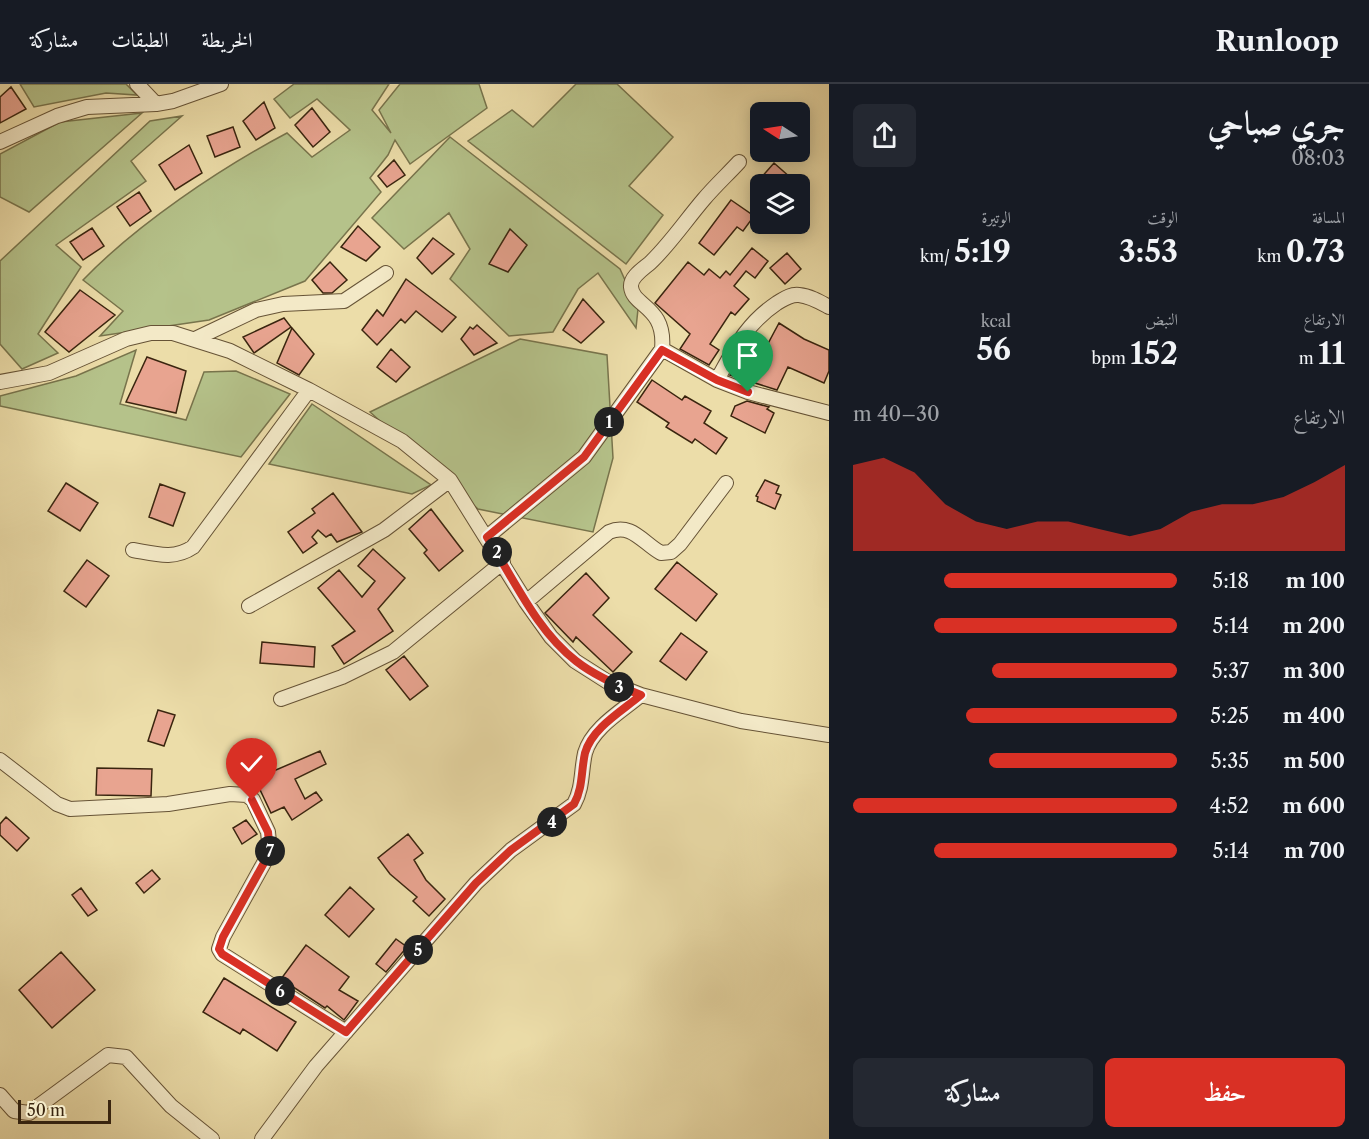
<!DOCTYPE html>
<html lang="ar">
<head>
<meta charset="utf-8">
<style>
  :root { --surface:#171b24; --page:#242831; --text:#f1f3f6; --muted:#9ea1a6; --line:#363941; --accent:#d93025 }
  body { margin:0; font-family:"Libre Caslon Text",Amiri,serif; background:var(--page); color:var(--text); direction:rtl; height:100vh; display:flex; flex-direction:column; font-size:22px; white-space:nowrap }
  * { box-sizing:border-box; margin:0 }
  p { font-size:20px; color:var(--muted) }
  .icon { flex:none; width:33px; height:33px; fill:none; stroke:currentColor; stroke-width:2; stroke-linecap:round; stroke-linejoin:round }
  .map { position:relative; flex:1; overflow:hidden; direction:ltr }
  .panel { display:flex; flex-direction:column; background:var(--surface); width:540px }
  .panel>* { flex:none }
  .needle { width:39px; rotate:282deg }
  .tools { position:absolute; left:750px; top:18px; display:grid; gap:12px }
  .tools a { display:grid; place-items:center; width:60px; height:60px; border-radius:9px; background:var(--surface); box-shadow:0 3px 15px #0003; font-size:30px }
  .scale { position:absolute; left:18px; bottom:15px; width:93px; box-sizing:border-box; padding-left:6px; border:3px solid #3a250f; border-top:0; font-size:16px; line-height:21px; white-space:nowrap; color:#3a250f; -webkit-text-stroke:4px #f3e9c7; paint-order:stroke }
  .pin { position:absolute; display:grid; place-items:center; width:51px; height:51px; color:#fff; margin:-62px -26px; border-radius:50% 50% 50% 0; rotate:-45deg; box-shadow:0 0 6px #0007 }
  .pin .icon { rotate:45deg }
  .km { position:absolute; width:30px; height:30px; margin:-15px; border-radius:50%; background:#222; color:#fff; font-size:16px; line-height:30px; text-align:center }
  .round { display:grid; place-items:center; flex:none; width:63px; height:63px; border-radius:9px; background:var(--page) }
  .headline { display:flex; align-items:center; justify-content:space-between; height:102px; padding:0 24px }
  h1 { font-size:33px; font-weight:700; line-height:45px }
  .figures { display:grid; grid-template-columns:repeat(3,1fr); gap:9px; height:102px; padding:6px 24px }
  .figures div { display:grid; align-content:center }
  .figures b { font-size:30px; font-weight:700 }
  .figures small { font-size:16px; font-weight:400 }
  .figures p { font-size:16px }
  .chart { height:168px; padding:12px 24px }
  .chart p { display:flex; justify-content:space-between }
  .chart svg { width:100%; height:108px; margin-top:6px; fill:var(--accent); opacity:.7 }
  .primary-button { display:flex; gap:12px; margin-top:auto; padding:12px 24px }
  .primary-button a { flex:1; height:69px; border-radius:9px; background:var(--accent); color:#fff; font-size:24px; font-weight:700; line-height:69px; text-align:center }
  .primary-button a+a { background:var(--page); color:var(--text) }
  ul { padding:0 24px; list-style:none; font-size:20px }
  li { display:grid; grid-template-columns:96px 72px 1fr; align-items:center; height:45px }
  li i { height:15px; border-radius:8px; background:var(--accent) }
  header { display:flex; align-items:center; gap:36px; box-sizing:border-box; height:84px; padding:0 30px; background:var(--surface); border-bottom:2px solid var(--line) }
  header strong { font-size:28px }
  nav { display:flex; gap:33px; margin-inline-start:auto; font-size:21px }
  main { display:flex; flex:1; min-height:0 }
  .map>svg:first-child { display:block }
  .green { fill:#b5c28a; stroke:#78744c; stroke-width:1.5 }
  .building { fill:#e8a490; stroke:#3a250f; stroke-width:1.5 }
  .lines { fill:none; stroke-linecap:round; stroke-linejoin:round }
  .minor-casing { stroke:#665336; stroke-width:16 }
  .minor { stroke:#f3e9c7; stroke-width:14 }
  .route-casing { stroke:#fff; stroke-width:12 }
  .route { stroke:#d93025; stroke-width:8 }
</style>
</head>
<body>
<header>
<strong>Runloop</strong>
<nav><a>الخريطة</a><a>الطبقات</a><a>مشاركة</a></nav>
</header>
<main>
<section class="panel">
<div class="headline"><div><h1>جري صباحي</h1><p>08:03</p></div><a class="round"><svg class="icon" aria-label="share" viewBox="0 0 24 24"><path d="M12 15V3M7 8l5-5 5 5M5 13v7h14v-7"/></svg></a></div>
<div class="figures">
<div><p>المسافة</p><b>0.73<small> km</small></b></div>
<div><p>الوقت</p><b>3:53</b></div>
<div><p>الوتيرة</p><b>5:19<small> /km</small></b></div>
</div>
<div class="figures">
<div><p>الارتفاع</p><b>11<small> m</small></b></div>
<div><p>النبض</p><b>152<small> bpm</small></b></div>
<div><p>kcal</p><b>56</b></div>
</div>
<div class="chart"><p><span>الارتفاع</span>30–40 m</p>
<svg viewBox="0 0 160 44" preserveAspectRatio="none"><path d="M0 44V9L10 6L20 12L30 25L40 32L50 35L60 32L70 32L80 35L90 38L100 35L110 28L120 25L130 25L140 22L150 16L160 9V44z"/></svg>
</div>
<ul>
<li><b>100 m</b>5:18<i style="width:72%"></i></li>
<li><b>200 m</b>5:14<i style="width:75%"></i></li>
<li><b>300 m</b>5:37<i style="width:57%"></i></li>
<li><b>400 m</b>5:25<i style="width:65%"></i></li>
<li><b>500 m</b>5:35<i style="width:58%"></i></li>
<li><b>600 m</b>4:52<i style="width:100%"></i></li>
<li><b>700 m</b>5:14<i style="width:75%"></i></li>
</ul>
<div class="primary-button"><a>حفظ</a><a>مشاركة</a></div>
</section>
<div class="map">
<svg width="829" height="1055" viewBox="0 0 829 1055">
  <rect width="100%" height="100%" fill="#ecdda9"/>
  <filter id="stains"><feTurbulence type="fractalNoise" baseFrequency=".00333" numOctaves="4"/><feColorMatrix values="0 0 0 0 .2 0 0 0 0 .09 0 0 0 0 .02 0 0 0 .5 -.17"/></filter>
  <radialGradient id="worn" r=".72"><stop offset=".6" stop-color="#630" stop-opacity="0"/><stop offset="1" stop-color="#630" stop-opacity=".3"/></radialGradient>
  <!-- green -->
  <path class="green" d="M20,0H126L137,11L106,9L34,23Z
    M294,0H389L372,26L391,49L379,26L400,0H479L487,24L410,80L395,56L388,71L370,94L381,108L305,197L209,236L100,252L123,227L83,196C136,141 219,85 287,49L312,73L350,46L317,15L290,34L274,15Z
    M576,0H617L673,53L629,102L663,131L626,180L468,57L512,26L533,43Z
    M142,29L29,128L0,113V70L60,38Z
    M182,32L131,77L146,97L56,161L81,183L38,250L58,269L22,285L0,260V177L150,37Z
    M450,53L620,185L638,225L636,244L598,189L578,205L553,248L509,252L450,195L470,165L449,129L404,165L372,134Z
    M520,255L607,271L613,374L593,448L478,425L370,328Z
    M136,266L120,320L186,336L204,288L236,287L290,310L241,373L0,322V312L76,292Z
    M312,320L431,401L412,410L269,380Z"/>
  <!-- building -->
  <path class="building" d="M11,3L26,25L0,39V13Z
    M264,18L275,44L256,56L243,37Z
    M312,24L330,48L313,63L295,41Z
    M233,43L240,63L215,73L207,52Z
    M189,61L202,89L175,106L159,81Z
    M394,76L405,91L387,103L378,92Z
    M774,79L791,94L785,100H765L759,96Z
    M139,108L151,127L130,142L117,123Z
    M731,116L754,132L743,147L737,143L714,171L699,159Z
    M358,142L380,163L366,177L341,163Z
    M92,144L104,162L83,176L70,158Z
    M510,145L527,161L508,188L489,180Z
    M433,154L454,170L432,190L417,174Z
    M752,164L768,177L755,194L746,187L734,202L749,215L735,231L731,228L710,260L719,266L709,281L680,265L690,250L655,219L688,178L704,191L709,185L720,194L726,187L730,191Z
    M787,169L801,185L785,200L770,184Z
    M330,178L347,196L332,209H323L312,196Z
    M406,195L456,233L442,248L416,227L405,239L401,235L377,261L362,246L377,226L383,232Z
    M80,206L115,231L69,268L45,248Z
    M583,215L604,238L581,259L563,246Z
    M284,234L291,243L254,269L243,253Z
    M779,239L804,255L829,266V287L824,299L788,283L777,306L730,291L738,277L750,283L759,265L764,267Z
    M477,241L497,259L474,271L461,255L470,243L473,245Z
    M292,244L314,270L299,291L277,279Z
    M391,265L410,283L396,298L377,283Z
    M147,273L186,287L176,329L126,318Z
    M652,296L682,316L685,312L711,327L704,339L727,354L716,370L695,355L692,359L666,343L669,339L637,318Z
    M747,317L769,323L767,325L774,329L765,349L731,332L735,322Z
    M765,396L779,402L776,409L781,411L775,425L757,417L758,413L756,412Z
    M66,399L98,419L80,447L48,427Z
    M160,400L185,409L173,442L149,433Z
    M333,409L362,448L337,458L331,450L326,453L318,446L312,453L317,459L303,469L288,448L315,429L312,425Z
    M431,425L463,467L439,487L424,469L427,466L409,445Z
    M373,465L405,494L378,525L393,547L344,580L332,562L355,547L318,504L339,486L362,513L375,497L358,482Z
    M87,476L109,492L86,523L64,507Z
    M677,478L717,510L696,537L655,505Z
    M586,489L609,514L593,531L632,568L613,588L576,553L573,558L545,529Z
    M681,549L707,568L686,596L660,577Z
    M262,558L315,563L314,583L260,579Z
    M404,572L428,602L410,616L386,586Z
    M158,626L175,631L164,662L148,657Z
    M320,667L326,680L295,695L305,715L316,708L322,716L292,736L284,723L271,729L255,695Z
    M97,684L152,685L151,712L96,711Z
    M6,733L29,754L17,767L0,751V740Z
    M246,736L257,750L242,760L233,744Z
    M408,750L423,769L414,776L426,796L445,815L429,832L413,817L417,813L390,790L378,774Z
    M152,786L160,795L144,809L136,799Z
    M350,803L374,825L349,853L325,831Z
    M81,804L97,826L88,832L72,811Z
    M396,855L407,863L386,888L376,880Z
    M306,861L349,893L339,906L358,917L344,936L327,922L325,924L281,895Z
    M61,868L95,906L52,944L19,906Z
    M224,894L296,938L277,967L243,945L240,950L203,928Z"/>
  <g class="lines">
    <!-- minor casing -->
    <g class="minor-casing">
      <path id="minor" d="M137,0L156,20
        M0,58L57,32L87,23L156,20L173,17L221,0
        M195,255L256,226L283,220L344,217L386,189
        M662,265L717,296L748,308L829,329
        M717,296C735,264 746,240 777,219C784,215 790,210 799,211C810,212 820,218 829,223
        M0,298L49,289L126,255L151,249H173L230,267L309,306L402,357L450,396L526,518L551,553L575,577L608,598L641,611L741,637L829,651
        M487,453L584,373L662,265C666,222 633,223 631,203C630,193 643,185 650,179C670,160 686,136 704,115C715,102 728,90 739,78
        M133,466C156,470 174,476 193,463L309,306
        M526,518L609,448C631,438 643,459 661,469L671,468L680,460L726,399
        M249,522L384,446L450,396
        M281,615L342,593L393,568L503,478
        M0,676L57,720L70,725L168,720L230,710L247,711L253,716L268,748L270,768L223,853L219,865L222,870L346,948
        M0,1011L14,1027L29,1029L108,971L126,973L171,1022L212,1055
        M262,1055L316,982L476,799L511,766L574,720C583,704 581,687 585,669C592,644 622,627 641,611"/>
    </g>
    <!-- minor -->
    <use href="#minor" class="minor"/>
  </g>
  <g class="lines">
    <!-- route casing -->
    <g class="route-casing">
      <path id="route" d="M252,716L268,748L270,768L223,853L219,865L222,870L346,948L476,799L511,766L574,720C583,704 581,687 585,669C592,644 622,627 641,611C618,602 595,592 576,577C536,546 514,495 487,453L584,373L662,266L717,296L748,308"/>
    </g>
    <!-- route -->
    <use href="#route" class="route"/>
  </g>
  <rect width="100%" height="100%" filter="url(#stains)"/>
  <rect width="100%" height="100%" fill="url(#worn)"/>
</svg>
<div class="tools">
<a><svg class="needle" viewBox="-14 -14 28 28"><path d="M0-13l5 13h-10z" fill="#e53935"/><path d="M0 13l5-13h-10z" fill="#9ea1a6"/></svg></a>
<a><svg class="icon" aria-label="layers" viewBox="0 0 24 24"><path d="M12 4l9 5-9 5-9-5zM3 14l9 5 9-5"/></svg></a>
</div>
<div class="scale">50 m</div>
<div class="pin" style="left:748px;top:308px;background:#1e9e55"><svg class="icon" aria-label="arrive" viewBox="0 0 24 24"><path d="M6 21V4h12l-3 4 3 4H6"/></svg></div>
<div class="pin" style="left:252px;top:716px;background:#d93025"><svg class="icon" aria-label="check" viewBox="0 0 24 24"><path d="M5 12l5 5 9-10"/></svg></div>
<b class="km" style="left:609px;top:338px">1</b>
<b class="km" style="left:497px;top:468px">2</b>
<b class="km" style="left:619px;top:603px">3</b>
<b class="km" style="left:552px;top:738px">4</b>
<b class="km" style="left:418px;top:866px">5</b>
<b class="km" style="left:280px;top:907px">6</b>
<b class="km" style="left:270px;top:767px">7</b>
</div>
</main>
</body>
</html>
